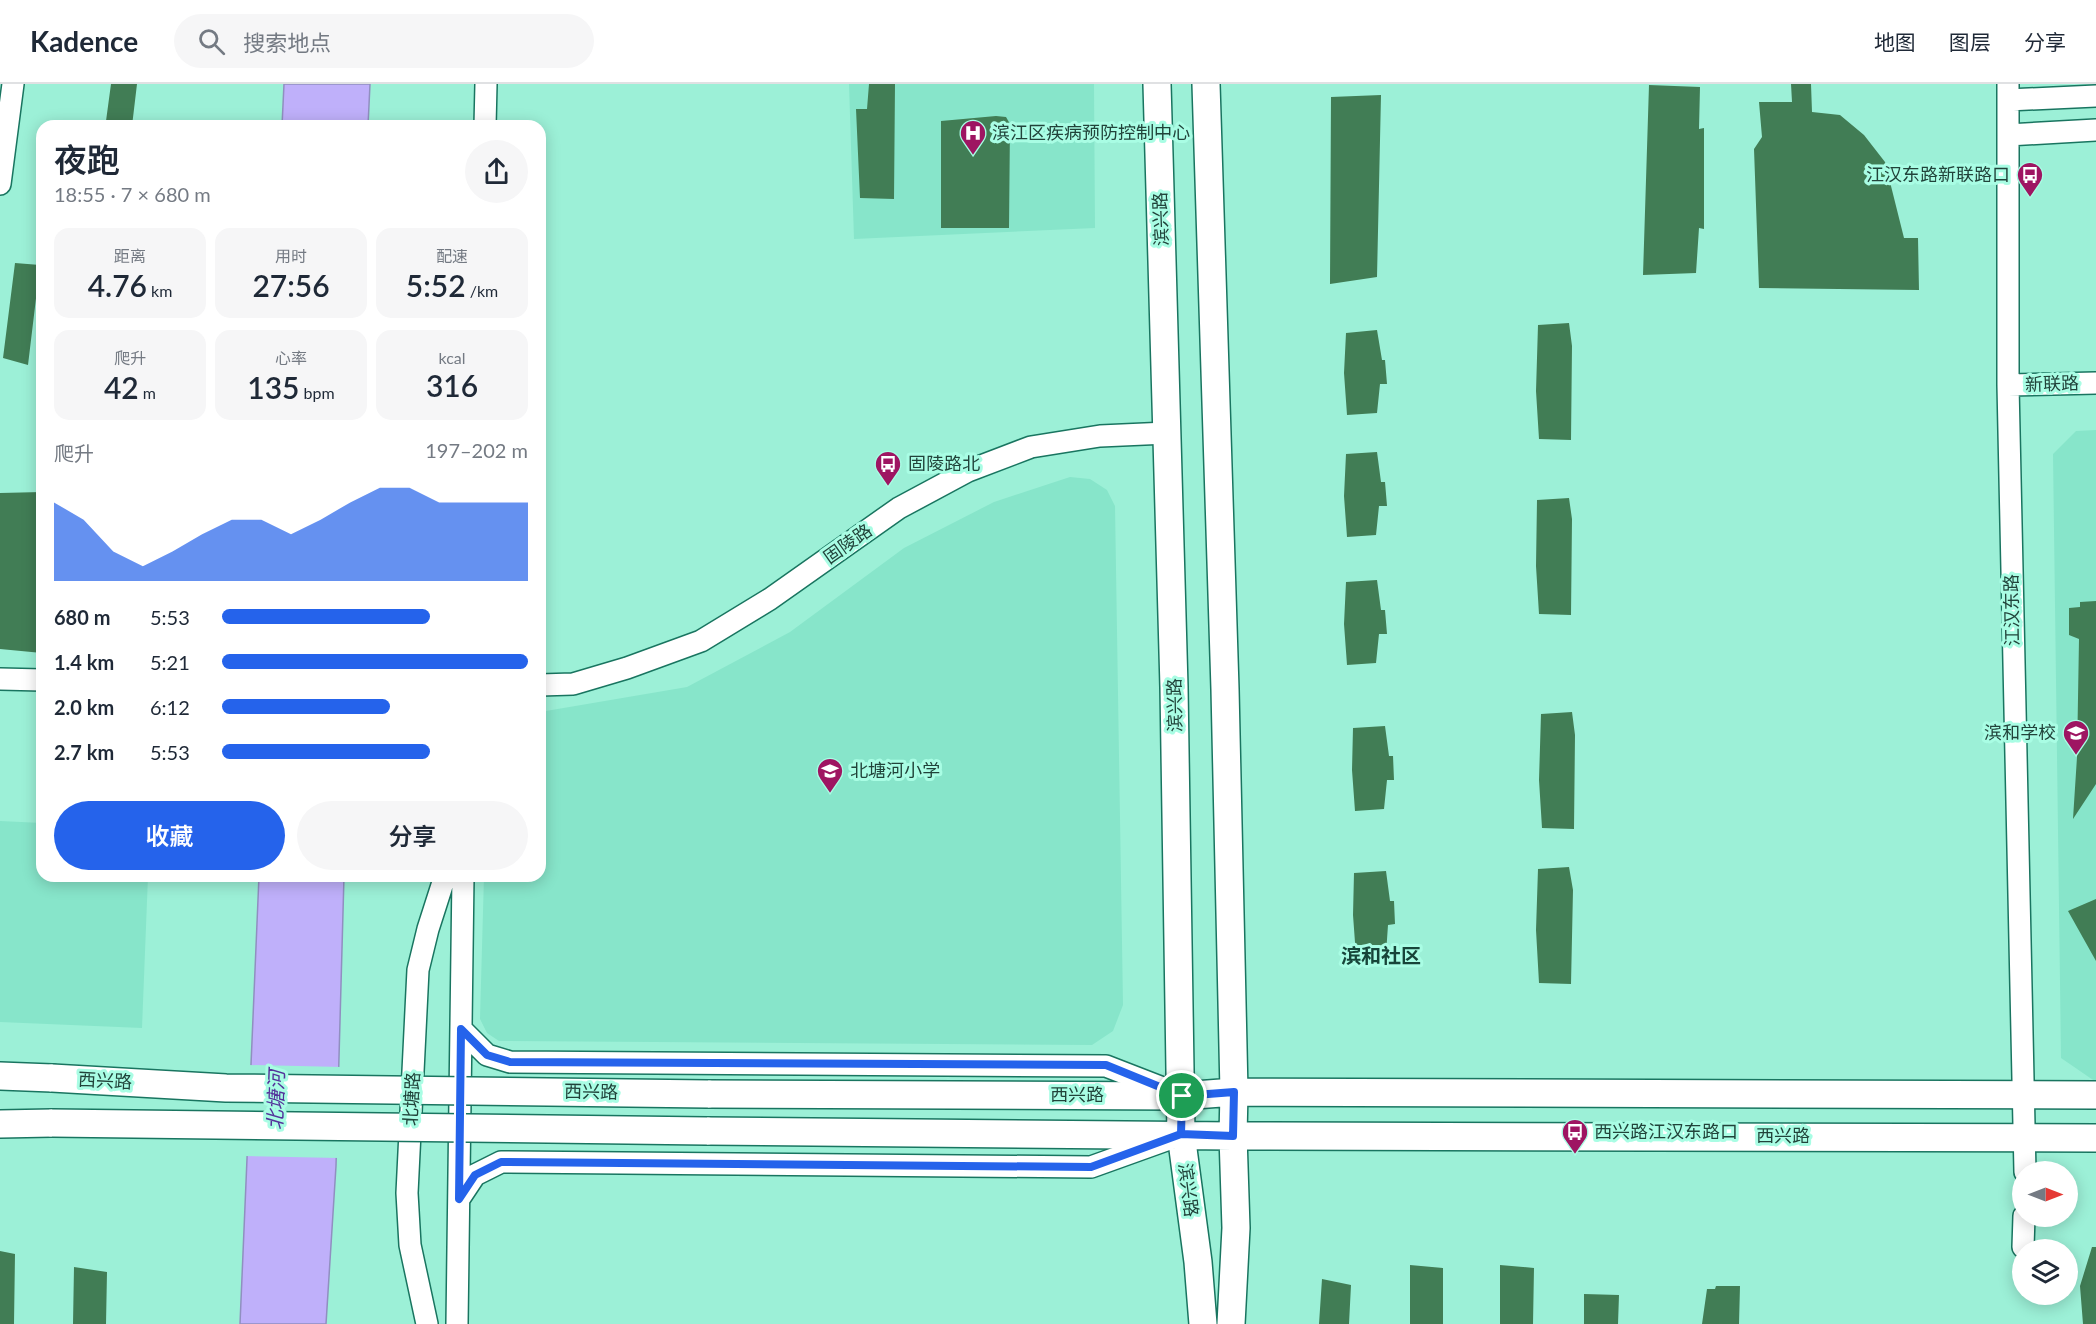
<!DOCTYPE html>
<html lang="zh">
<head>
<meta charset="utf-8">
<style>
  :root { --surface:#fff; --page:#f6f6f7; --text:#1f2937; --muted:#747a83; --line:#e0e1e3; --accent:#2563eb }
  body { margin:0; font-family:Lato,"Noto Sans SC",sans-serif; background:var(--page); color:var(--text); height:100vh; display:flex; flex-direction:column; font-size:22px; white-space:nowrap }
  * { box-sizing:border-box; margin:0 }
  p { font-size:20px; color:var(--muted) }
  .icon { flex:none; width:33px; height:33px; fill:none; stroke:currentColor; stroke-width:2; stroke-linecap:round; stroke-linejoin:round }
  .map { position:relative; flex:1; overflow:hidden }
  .details { position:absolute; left:36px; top:36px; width:510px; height:762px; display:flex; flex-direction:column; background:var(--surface); border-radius:18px; box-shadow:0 3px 15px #0003 }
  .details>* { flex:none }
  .needle { width:39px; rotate:90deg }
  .controls { position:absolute; left:2012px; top:1077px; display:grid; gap:12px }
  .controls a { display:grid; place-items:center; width:66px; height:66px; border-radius:50%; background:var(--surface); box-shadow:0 3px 15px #0003; font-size:30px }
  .pin { position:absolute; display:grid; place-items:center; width:51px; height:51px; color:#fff; margin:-26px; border:3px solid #fff; border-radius:50%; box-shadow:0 2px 6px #0007 }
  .round { display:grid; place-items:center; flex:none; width:63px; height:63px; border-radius:32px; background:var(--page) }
  .summary { display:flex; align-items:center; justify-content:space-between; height:102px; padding:0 18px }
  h1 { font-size:33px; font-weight:600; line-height:45px }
  .metrics { display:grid; grid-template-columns:repeat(3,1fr); gap:9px; height:102px; padding:6px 18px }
  .metrics div { display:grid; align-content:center; border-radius:15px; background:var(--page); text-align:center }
  .metrics b { font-size:30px; font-weight:600 }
  .metrics small { font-size:16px; font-weight:400 }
  .metrics p { font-size:16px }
  .chart { height:168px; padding:12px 18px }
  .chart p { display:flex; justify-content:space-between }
  .chart svg { width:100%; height:108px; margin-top:6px; fill:var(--accent); opacity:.7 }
  .primary-button { display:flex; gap:12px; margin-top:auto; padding:12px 18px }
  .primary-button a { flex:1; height:69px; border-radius:36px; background:var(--accent); color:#fff; font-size:24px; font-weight:600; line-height:69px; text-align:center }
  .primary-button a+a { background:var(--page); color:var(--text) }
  ul { padding:0 18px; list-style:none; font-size:20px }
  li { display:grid; grid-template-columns:96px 72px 1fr; align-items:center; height:45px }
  li i { height:15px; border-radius:8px; background:var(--accent) }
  header { display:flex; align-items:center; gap:36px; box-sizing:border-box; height:84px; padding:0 30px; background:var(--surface); border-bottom:2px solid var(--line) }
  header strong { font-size:28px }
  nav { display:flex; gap:33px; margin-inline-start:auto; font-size:21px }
  .search { width:420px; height:54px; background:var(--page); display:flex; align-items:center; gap:15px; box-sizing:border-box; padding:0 21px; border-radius:33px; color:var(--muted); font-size:22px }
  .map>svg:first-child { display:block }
  .built { fill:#87e5ca }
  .water { fill:#bfb0fa; stroke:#908fc0; stroke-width:1.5 }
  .pier { fill:#9cf0d7 }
  .building { fill:#417d55 }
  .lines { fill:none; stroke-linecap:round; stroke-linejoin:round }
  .minor-casing { stroke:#197560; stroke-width:24 }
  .major-casing { stroke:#197560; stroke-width:30 }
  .minor { stroke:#fff; stroke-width:21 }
  .major { stroke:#fff; stroke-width:27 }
  .major-bridge-casing { stroke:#197560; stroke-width:30; stroke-linecap:butt }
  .major-bridge { stroke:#fff; stroke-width:27 }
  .route-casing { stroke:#fff; stroke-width:12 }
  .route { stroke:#2563eb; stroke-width:8 }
  .labels { text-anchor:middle; stroke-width:6; stroke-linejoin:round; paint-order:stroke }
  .poi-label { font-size:18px; fill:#21433a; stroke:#a9fde4; text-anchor:start }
  .street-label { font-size:18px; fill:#21433a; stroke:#a9fde4 }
  .neighbourhood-label { font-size:20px; font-weight:bold; fill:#174439; stroke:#a9fde4 }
  .water-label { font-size:20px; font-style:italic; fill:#54329a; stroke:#a9fde4 }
</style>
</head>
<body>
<header>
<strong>Kadence</strong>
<div class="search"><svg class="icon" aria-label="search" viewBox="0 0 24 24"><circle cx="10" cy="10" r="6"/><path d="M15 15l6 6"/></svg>搜索地点</div>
<nav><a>地图</a><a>图层</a><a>分享</a></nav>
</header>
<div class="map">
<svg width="2096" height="1240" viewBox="0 0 2096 1240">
  <rect width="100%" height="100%" fill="#9cf0d7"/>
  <!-- built -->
  <path class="built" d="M849,0H1094L1095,144L854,155Z
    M2096,346V998L2061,974L2053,370L2076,347Z
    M1070,393L1090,395L1107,406L1115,422L1123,921L1113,947L1092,961L499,957L487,949L480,935L484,792H540V628L687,603L790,548L904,464L994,418Z
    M0,737L42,739V792H148L142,944L0,938Z"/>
  <!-- water -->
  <path class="water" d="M284,0H370L368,42H282Z
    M259,792H344L336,1082L326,1240H240Z"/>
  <!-- pier -->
  <path class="pier" d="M249,981L342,983L339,1074L245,1072Z"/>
  <!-- building -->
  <path class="building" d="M111,0H137L132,42L106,37Z
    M869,0H895L894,115L860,114L856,25H867Z
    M1791,0H1811L1812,28L1840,31L1864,51L1885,78L1904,154H1918L1919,206L1759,204L1754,65L1762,53L1759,18H1792Z
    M1649,1L1700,3L1699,45L1704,44V145L1699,144L1696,189L1643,191Z
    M1381,11L1377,193L1330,200L1331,13Z
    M996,32L1006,33L1010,40L1009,144H941V37Z
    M15,179L40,181L28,281L3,274Z
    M1569,239L1572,262L1571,356L1539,355L1536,307L1538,241Z
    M1377,246L1382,276H1385L1387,300H1380L1377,329L1347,331L1344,289L1346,249Z
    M1377,368L1381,398H1385L1387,422H1379L1376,451L1347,453L1344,412L1346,370Z
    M42,408V569L0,565V409Z
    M1569,414L1572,435L1571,531L1539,530L1536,482L1537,416Z
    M1377,496L1381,526H1385L1387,550H1379L1376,579L1347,581L1344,540L1346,498Z
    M2096,517V700L2073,735L2077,673L2079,555L2069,551V524L2080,523V518Z
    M1572,628L1575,651L1574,745L1542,744L1539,696L1541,630Z
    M1385,642L1389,672H1393L1394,696H1387L1384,725L1355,727L1352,686L1353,644Z
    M1569,783L1573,806L1571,900L1539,899L1536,846L1538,785Z
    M1386,787L1390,817H1394L1395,840L1388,841L1386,870L1356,872L1353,831L1354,789Z
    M2096,815V877L2068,827Z
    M2092,1163H2096V1240H2083L2080,1202Z
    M0,1167L15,1170L14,1240H0Z
    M1410,1181L1443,1184V1240H1410Z
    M1500,1181L1534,1184L1533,1240H1500Z
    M74,1183L107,1188L106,1240H73Z
    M1322,1195L1351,1201L1349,1240H1319Z
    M1716,1202H1740L1739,1240H1702L1707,1205H1715Z
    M1584,1210L1619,1211L1618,1240H1584Z"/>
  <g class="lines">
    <!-- minor casing -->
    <g class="minor-casing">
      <path id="minor" d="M2008,0V301L2025,1088
        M2008,16L2096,12
        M485,42L486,0
        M2008,51L2096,46
        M0,100L13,0
        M2008,301L2096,299
        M0,595L42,596
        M540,601L573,600L627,584L701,557L770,515L899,424L968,387L1031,363L1100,352L1167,349
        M461,945L487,971L510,978L1106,982L1173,1008
        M459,1115L475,1091L501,1078L1091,1083L1169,1055
        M2023,1163L2024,1132
        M427,1240L410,1161L407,1109L418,886L428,845L445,792
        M457,1240L463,792"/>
    </g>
    <!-- major casing -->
    <g class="major-casing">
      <path id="major" d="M1157,0L1174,603L1181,1050L1198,1178L1203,1240
        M1206,0L1225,605L1234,1008L1233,1052L1236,1144L1231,1240
        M0,992L52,994
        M708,1010L1182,1012L1234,1008L2096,1011
        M0,1040L52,1039
        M707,1047L1233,1052L2096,1054"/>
    </g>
    <!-- minor -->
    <use href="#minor" class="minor"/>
    <!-- major -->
    <use href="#major" class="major"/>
    <!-- major-bridge casing -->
    <g class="major-bridge-casing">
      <path id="major-bridge" d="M52,994L226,1004L708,1010
        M52,1039L707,1047"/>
    </g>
    <!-- major-bridge -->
    <use href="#major-bridge" class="major-bridge"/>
  </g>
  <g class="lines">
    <!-- route casing -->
    <g class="route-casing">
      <path id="route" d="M1182,1012L1181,1050L1091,1083L501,1078L475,1091L459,1115L461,945L487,971L510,978L1106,981L1182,1012L1181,1050L1233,1052L1234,1008L1182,1012"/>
    </g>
    <!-- route -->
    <use href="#route" class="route"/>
  </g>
  <!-- icons -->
  <defs>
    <g id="hospital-pin" transform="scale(1.35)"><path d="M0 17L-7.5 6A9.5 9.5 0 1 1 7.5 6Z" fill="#9e1562" stroke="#a9fde4"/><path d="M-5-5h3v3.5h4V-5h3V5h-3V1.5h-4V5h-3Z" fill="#fff"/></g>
    <g id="bus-pin" transform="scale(1.35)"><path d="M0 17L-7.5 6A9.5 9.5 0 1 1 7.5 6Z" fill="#9e1562" stroke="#a9fde4"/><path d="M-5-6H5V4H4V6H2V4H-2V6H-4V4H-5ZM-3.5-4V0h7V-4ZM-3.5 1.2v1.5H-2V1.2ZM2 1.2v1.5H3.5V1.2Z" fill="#fff"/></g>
    <g id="school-pin" transform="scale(1.35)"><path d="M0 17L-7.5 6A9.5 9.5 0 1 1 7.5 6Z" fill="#9e1562" stroke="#a9fde4"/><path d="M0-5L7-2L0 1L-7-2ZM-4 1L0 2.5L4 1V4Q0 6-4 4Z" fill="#fff"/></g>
  </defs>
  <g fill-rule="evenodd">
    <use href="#hospital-pin" x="973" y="49"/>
    <use href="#bus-pin" x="2030" y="91"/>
    <use href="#bus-pin" x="888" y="380"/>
    <use href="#school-pin" x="2076" y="649"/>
    <use href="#school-pin" x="830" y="687"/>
    <use href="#bus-pin" x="1575" y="1048"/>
  </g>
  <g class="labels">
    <!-- poi labels -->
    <g class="poi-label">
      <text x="992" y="55">滨江区疾病预防控制中心</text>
      <text x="2010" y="97" text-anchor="end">江汉东路新联路口</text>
      <text x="908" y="386">固陵路北</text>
      <text x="2056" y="655" text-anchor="end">滨和学校</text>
      <text x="850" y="693">北塘河小学</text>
      <text x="1594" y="1054">西兴路江汉东路口</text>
    </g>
    <!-- street labels -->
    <g class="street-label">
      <text transform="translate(1161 135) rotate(-92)" y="6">滨兴路</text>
      <text transform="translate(2052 300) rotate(-2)" y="6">新联路</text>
      <text transform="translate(848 460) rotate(-35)" y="6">固陵路</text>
      <text transform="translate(2012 526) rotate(-91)" y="6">江汉东路</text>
      <text transform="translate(1175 621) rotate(-91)" y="6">滨兴路</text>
      <text transform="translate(105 997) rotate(3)" y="6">西兴路</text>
      <text transform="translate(591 1008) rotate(1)" y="6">西兴路</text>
      <text x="1077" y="1017">西兴路</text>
      <text transform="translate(412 1015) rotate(-87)" y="6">北塘路</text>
      <text x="1783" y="1058">西兴路</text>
      <text transform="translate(1188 1106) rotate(83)" y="6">滨兴路</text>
    </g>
    <!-- neighbourhood labels -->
    <g class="neighbourhood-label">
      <text x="1381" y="879">滨和社区</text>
    </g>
    <!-- water labels -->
    <g class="water-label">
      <text transform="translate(276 1016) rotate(-88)" y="7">北塘河</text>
    </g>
  </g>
</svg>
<div class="controls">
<a><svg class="needle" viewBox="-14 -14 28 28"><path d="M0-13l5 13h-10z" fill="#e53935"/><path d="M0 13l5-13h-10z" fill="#747a83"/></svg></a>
<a><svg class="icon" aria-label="layers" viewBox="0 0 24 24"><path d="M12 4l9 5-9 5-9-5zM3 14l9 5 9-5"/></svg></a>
</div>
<div class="pin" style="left:1182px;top:1012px;background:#1e9e55"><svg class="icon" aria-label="arrive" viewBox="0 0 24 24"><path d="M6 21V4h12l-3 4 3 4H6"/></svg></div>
<section class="details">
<div class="summary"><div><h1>夜跑</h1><p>18:55 · 7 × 680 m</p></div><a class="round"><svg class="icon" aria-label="share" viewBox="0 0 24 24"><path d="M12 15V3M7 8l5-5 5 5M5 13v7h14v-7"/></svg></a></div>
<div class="metrics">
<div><p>距离</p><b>4.76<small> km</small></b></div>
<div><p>用时</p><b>27:56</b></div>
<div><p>配速</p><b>5:52<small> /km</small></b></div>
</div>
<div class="metrics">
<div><p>爬升</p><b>42<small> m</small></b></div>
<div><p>心率</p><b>135<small> bpm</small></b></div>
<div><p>kcal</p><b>316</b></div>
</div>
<div class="chart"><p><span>爬升</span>197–202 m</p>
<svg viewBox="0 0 160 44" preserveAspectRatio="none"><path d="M0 44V12L10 19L20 32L30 38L40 32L50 25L60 19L70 19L80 25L90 19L100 12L110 6L120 6L130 12L140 12L150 12L160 12V44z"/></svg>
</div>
<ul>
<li><b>680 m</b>5:53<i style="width:68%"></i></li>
<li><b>1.4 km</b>5:21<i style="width:100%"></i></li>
<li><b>2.0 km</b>6:12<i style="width:55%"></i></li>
<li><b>2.7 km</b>5:53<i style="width:68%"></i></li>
</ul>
<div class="primary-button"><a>收藏</a><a>分享</a></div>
</section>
</div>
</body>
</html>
